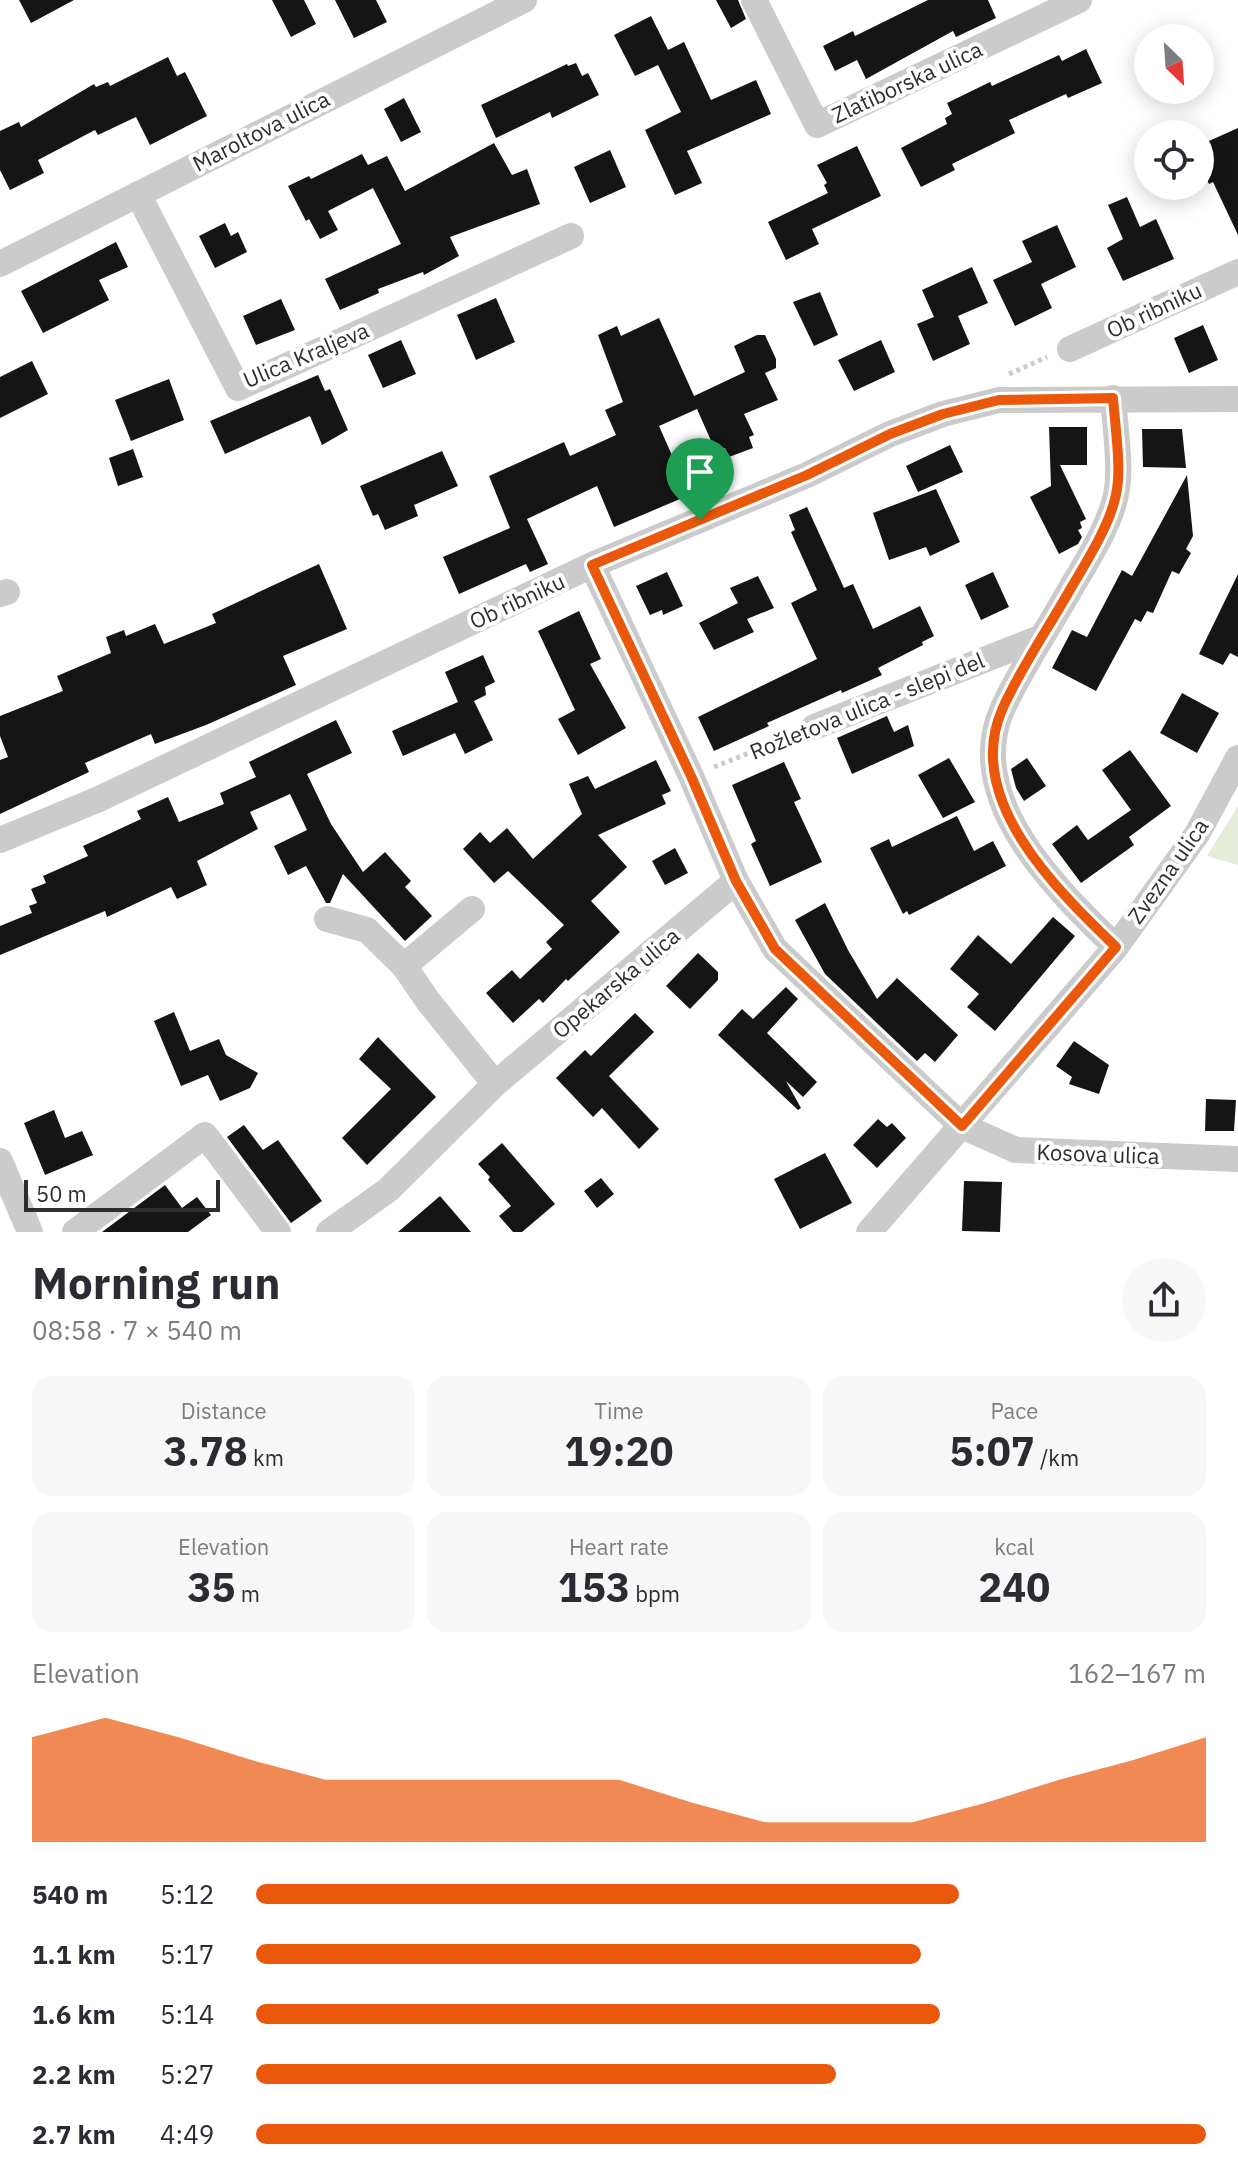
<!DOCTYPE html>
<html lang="en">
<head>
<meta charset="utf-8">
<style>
  :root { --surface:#fff; --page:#f7f7f7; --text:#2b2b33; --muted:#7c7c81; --accent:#ea580c }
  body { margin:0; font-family:"IBM Plex Sans",sans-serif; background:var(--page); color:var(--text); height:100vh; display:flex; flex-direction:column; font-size:30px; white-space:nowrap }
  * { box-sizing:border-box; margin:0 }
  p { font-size:26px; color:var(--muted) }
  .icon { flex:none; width:44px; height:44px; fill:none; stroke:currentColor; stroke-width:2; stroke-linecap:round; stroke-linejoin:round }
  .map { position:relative; height:1232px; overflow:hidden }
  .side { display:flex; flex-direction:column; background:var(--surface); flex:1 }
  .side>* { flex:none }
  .needle { width:52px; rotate:155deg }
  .controls { position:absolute; left:1134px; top:24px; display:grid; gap:16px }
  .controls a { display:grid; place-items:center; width:80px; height:80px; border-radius:50%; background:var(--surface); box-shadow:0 4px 20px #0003; font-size:40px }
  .scale { position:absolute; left:24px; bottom:20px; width:196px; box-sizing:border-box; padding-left:8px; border:4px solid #2e2e2e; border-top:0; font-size:22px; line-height:28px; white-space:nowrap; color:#2e2e2e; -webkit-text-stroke:6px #fff; paint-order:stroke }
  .pin { position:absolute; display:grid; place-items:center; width:68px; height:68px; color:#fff; margin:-82px -34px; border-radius:50% 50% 50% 0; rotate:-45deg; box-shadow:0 0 8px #0007 }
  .pin .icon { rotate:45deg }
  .round { display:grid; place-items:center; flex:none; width:84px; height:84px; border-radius:42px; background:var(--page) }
  .summary { display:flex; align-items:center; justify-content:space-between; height:136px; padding:0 32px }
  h1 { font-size:44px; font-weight:700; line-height:60px }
  .metrics { display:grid; grid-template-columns:repeat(3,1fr); gap:12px; height:136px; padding:8px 32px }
  .metrics div { display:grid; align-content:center; border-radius:20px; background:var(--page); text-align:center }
  .metrics b { font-size:40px; font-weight:700 }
  .metrics small { font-size:22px; font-weight:400 }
  .metrics p { font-size:22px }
  .chart { height:224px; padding:16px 32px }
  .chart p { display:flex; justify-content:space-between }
  .chart svg { width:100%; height:144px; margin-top:8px; fill:var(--accent); opacity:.7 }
  ul { padding:0 32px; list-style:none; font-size:26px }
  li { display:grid; grid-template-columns:128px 96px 1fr; align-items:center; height:60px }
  li i { height:20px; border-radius:10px; background:var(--accent) }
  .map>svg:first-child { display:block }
  .green { fill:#e5edda }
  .building { fill:#151515 }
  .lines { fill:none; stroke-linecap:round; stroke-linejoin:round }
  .path { stroke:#cbcbcb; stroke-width:5; stroke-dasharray:4 4; stroke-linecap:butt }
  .street { stroke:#cbcbcb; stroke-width:26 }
  .route-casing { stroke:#fff; stroke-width:16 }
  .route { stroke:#ea580c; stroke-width:10 }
  .labels { text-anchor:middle; stroke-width:8; stroke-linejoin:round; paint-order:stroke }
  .street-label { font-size:22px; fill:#2e2e2e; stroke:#fff }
</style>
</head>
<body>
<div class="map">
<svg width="1238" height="1232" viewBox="0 0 1238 1232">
  <rect width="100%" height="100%" fill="#fff"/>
  <!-- green -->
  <path class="green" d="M1238,806V865L1207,856Z"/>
  <!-- building -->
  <path class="building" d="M19,0H74L31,23Z
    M272,0H304L316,24L291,37Z
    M335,0H376L387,22L354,38Z
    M716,0H738L746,19L731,28Z
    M928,0H988L996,18L956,37L953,31L866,79L857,60L835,71L823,46L853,31L855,36Z
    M651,16L668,50L684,42L711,100L756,80L771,114L687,151L702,183L675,195L645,130L681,112L658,65L635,76L614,35Z
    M1086,49L1102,83L1068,98L1066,94L1009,120L1015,133L952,164L955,170L921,187L901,148L947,124L945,118L952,114L947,103L990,82L992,86L1059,55L1062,61Z
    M168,57L177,76L185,72L207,116L150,145L136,117L98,135L95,130L38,160L44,173L10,190L0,170V131L19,122L21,127L94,84L96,87L108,82L110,86Z
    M576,63L582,76L588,73L599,95L552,118L550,112L496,138L481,105L567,64L568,66Z
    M404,98L421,132L401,142L384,109Z
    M1238,128V235L1213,182L1209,184L1200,164V145Z
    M494,143L512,175L527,169L540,204L450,237L459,256L424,275L423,272L378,289L379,293L340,310L325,279L401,244L373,188L328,211L338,230L320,239L309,219L306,221L288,186L309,176L311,179L362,154L368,165L387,156L405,191Z
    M857,146L881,196L812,229L819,244L786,260L768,222L828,193L824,185L827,183L817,165Z
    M610,150L626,187L590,203L574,167Z
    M1127,197L1140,227L1156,219L1174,259L1123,281L1107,248L1123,239L1108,205Z
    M225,223L231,236L238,232L247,252L215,268L199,236Z
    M1057,225L1076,267L1041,284L1052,308L1015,326L993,280L1032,262L1022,241Z
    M116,242L128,267L99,280L109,300L43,333L21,291Z
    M972,267L988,303L958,316L970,344L933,361L917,324L934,317L922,290Z
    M820,292L838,335L814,346L793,302Z
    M496,298L515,342L476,360L457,315Z
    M281,299L295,330L256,345L243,316Z
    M659,318L694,396L745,372L734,346L757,335H765L776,359V368L765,373L778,400L744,414L754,435L749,437L753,448L729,457L725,448L716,452L697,409L659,426L686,487L676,492L680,499L614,527L597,486L527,519L548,564L530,572L526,564L459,594L443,557L510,528L489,476L564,442L570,456L616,435L605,410L623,402L598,335L617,326L621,336Z
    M1203,325L1218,360L1189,373L1174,338Z
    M401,340L416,374L383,388L368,355Z
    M881,340L895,372L854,391L838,360Z
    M32,361L48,394L0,418V377Z
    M318,375L325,391L330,389L348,430L322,445L310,416L225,454L210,421Z
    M169,379L184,420L131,441L115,400Z
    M1049,427H1087V465H1060L1086,519L1080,522L1082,528L1078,530L1082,537L1078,544L1059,554L1030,497L1051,486Z
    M1142,429H1182L1186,468L1143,467Z
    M950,445L963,472L918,492L906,466Z
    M133,449L143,477L118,486L109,458Z
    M442,451L458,486L414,505L418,516L385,530L378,514L373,516L360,486Z
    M1187,475L1193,536L1186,549L1191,553L1179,574L1172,571L1153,613L1147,611L1141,622L1135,619L1096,691L1052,668L1072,630L1087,637L1122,570L1132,576Z
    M936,489L960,542L930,556L926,547L889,560L873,513Z
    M807,507L844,588L853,584L873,629L920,606L934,636L922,642L923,645L878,668L882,675L842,693L841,690L767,723L769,726L714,751L698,717L817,659L791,603L817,590L791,532L795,530L789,515Z
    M319,564L347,629L283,656L296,685L206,725L155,744L151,734L85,763L89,772L0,814V760L8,757L0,736V716L63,691L57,676L111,653L106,637L124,630L126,636L155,624L164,644L216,623L212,614Z
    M667,572L683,606L663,615L662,610L650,615L636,586Z
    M993,572L1009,607L981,620L965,585Z
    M1238,574V657L1230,653L1223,665L1199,654Z
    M758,576L774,608L747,619L754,632L714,650L699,623L738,603L730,588Z
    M579,611L601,659L590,664L626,728L578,755L558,719L575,710L538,631Z
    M483,655L495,682L485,687L486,695L474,701L493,740L465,754L455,733L403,756L392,731L458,702L445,672Z
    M1182,693L1219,713L1197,753L1160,733Z
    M887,716L894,732L908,725L914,746L852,774L837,738Z
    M336,720L352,753L307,774L331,824L363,872L385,852L411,881L405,887L432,916L405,941L343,874L330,903H326L306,866L288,875L274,846L307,830L290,794L250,812L258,829L197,861L207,885L177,899L171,887L107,917L105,911L0,955V926L32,913L29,906L37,903L31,889L46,883L43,876L88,856L83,846L141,819L137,811L168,797L179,822L224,804L220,793L256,777L249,762Z
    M1130,750L1171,806L1129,837L1134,845L1081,883L1052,844L1077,825L1088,840L1131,810L1102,770Z
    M949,758L975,802L943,818L918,775Z
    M1027,758L1046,786L1024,801L1016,788L1011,769Z
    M656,760L671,791L662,795L666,804L598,835L627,867L591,901L620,932L568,981L566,979L543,1003L539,999L513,1023L486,993L512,970L520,979L552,949L546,942L564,925L508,871L494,883L463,849L480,832L490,843L507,828L533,859L582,814L569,784L588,776L595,789Z
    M784,762L801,799L794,802L822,862L770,886L751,844L756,841L732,785Z
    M957,816L974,851L993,841L1006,866L909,915L907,911L903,914L870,848L889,839L892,847Z
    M675,848L688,873L665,885L652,861Z
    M825,903L848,950L877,999L897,978L958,1035L935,1062L925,1053L917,1061L825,974L795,920Z
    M1053,917L1075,936L995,1031L967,1007L979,994L950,969L978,935L1011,964Z
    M698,953L718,972V980L690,1009L666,986Z
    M786,987L798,999L767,1033L817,1082L803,1097L786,1081L801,1108L798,1110L718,1035L742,1009L753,1019Z
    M174,1012L190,1051L219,1039L226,1055L258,1073L250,1088L220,1101L208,1075L181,1086L154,1021Z
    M635,1013L654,1032L609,1076L659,1129L639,1149L602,1108L593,1117L556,1078L585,1050L591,1056Z
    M378,1037L436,1097L367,1165L342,1138L391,1089L359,1059Z
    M1074,1041L1109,1065L1099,1094L1069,1084L1072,1077L1056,1066Z
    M1206,1099L1236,1100L1234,1131H1205Z
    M54,1110L65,1138L82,1131L93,1155L45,1175L24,1123Z
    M878,1119L887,1127L892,1123L906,1138L877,1168L853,1145Z
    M244,1125L263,1150L278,1140L322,1201L291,1223L227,1137Z
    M502,1143L555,1204L522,1232H513L499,1216L511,1206L488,1180L490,1177L478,1164Z
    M825,1153L852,1203L800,1229L774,1179Z
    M601,1178L614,1194L597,1208L584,1191Z
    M964,1181L1002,1182L1000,1232L962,1231Z
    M165,1185L182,1208L197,1197L211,1215L188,1232H102Z
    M440,1196L471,1232H398Z"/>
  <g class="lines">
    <!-- path -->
    <path class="path" d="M1009,374L1047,357
      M714,767L794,735"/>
    <!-- street -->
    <path class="street" d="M754,0L817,125L1079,0
      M138,194L238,388L571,236
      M0,264L524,0
      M1070,349L1238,272
      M1113,398C1115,425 1121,464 1117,489C1113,520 1087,561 1071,588C1048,629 1021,668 1002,710C963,800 1058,891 1116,947
      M592,565L691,776L736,881L775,949L962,1126L1016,1150L1238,1159
      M0,594L7,592
      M814,727L1042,637
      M0,840L99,799L592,565L807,475L890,434L943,414L999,400L1238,399
      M327,919L367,930L404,966L428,1001L495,1084
      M404,966L472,909
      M0,1161L30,1232
      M75,1232L205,1135L278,1232
      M329,1232L388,1190L495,1084L736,881
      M869,1232L1116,947L1197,834L1238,758"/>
  </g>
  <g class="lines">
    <!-- route casing -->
    <g class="route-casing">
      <path id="route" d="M1113,398C1115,425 1121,464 1117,489C1113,520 1087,561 1071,588C1048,629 1021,667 1002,710C963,800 1058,891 1116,947L962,1126L775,949L736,881L691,776L592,565L807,475L890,434L943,414L999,400Z"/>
    </g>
    <!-- route -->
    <use href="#route" class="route"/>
  </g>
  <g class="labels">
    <!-- street labels -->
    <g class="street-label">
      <text transform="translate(907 82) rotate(-25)" y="8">Zlatiborska ulica</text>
      <text transform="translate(261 131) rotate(-27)" y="8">Maroltova ulica</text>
      <text transform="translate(1154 310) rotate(-25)" y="8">Ob ribniku</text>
      <text transform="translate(306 355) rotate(-23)" y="8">Ulica Kraljeva</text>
      <text transform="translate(517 601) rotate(-25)" y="8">Ob ribniku</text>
      <text transform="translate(867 706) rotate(-22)" y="8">Rožletova ulica - slepi del</text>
      <text transform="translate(1168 871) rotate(-55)" y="8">Zvezna ulica</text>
      <text transform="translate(616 983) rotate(-40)" y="8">Opekarska ulica</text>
      <text transform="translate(1098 1154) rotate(2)" y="8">Kosova ulica</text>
    </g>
  </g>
</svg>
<div class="controls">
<a><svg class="needle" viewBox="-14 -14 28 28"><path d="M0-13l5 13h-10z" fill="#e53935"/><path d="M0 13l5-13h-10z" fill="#7c7c81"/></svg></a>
<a><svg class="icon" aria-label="locate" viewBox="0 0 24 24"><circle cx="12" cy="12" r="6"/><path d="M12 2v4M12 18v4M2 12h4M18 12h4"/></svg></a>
</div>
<div class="scale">50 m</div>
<div class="pin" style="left:700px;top:520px;background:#1e9e55"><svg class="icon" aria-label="arrive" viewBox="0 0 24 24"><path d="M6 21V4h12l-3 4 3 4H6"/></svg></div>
</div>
<section class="side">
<div class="summary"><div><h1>Morning run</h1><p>08:58 · 7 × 540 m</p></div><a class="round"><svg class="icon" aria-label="share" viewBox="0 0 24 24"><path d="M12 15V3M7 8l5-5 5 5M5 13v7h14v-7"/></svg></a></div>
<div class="metrics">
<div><p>Distance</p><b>3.78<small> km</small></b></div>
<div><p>Time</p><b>19:20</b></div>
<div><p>Pace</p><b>5:07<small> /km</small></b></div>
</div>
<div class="metrics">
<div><p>Elevation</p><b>35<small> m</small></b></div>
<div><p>Heart rate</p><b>153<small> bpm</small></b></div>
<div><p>kcal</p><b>240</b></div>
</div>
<div class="chart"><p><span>Elevation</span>162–167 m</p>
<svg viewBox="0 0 160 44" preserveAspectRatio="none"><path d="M0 44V12L10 6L20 12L30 19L40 25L50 25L60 25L70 25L80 25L90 32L100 38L110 38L120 38L130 32L140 25L150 19L160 12V44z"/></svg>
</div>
<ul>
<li><b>540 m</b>5:12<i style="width:74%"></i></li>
<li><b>1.1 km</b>5:17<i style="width:70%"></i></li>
<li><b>1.6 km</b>5:14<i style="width:72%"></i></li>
<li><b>2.2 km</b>5:27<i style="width:61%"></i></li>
<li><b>2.7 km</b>4:49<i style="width:100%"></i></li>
</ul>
</section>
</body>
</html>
